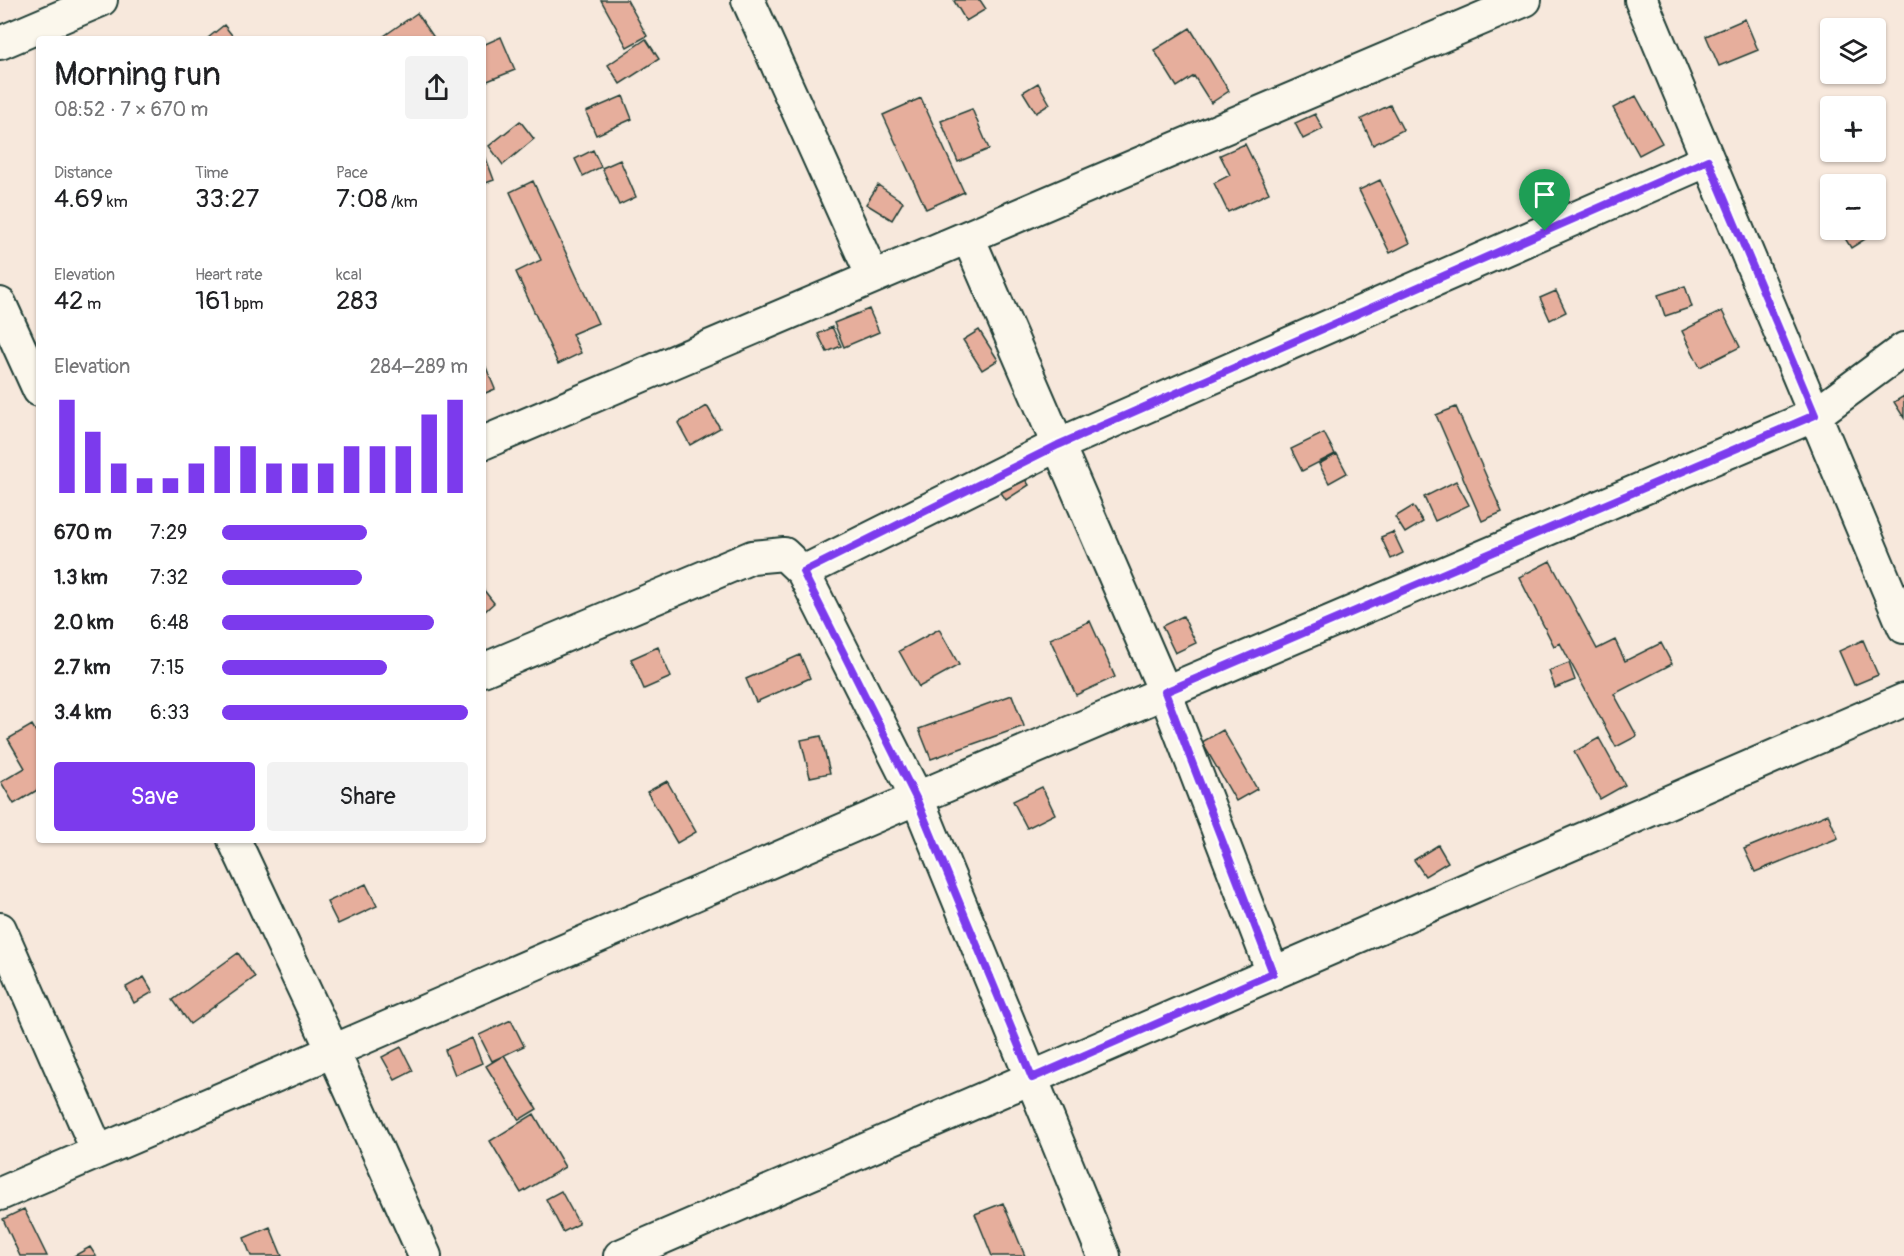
<!DOCTYPE html>
<html lang="en">
<head>
<meta charset="utf-8">
<style>
  :root { --surface:#fff; --page:#f2f2f2; --text:#202124; --muted:#757577; --accent:#7c3aed }
  body { margin:0; font-family:Pangolin,sans-serif; background:var(--page); color:var(--text); height:100vh; display:flex; flex-direction:column; font-size:22px; white-space:nowrap }
  * { box-sizing:border-box; margin:0 }
  p { font-size:20px; color:var(--muted) }
  .icon { flex:none; width:33px; height:33px; fill:none; stroke:currentColor; stroke-width:2; stroke-linecap:round; stroke-linejoin:round }
  .map { position:relative; flex:1; overflow:hidden }
  .panel { position:absolute; left:36px; top:36px; width:450px; height:807px; display:flex; flex-direction:column; background:var(--surface); border-radius:6px; box-shadow:0 2px 4px #0004 }
  .panel>* { flex:none }
  .buttons { position:absolute; left:1820px; top:18px; display:grid; gap:12px }
  .buttons a { display:grid; place-items:center; width:66px; height:66px; border-radius:6px; background:var(--surface); box-shadow:0 2px 4px #0004; font-size:30px }
  .pin { position:absolute; display:grid; place-items:center; width:51px; height:51px; color:#fff; margin:-62px -26px; border-radius:50% 50% 50% 0; rotate:-45deg; box-shadow:0 0 6px #0007 }
  .pin .icon { rotate:45deg }
  .round { display:grid; place-items:center; flex:none; width:63px; height:63px; border-radius:6px; background:var(--page) }
  .head { display:flex; align-items:center; justify-content:space-between; height:102px; padding:0 18px }
  h1 { font-size:33px; font-weight:600; line-height:45px }
  .metrics { display:grid; grid-template-columns:repeat(3,1fr); gap:9px; height:102px; padding:6px 18px }
  .metrics div { display:grid; align-content:center }
  .metrics b { font-size:26px; font-weight:600 }
  .metrics small { font-size:16px; font-weight:400 }
  .metrics p { font-size:16px }
  .chart { height:168px; padding:12px 18px }
  .chart p { display:flex; justify-content:space-between }
  .chart svg { width:100%; height:108px; margin-top:6px; stroke:var(--accent); stroke-width:6 }
  .primary-button { display:flex; gap:12px; margin-top:auto; padding:12px 18px }
  .primary-button a { flex:1; height:69px; border-radius:6px; background:var(--accent); color:#fff; font-size:24px; font-weight:600; line-height:69px; text-align:center }
  .primary-button a+a { background:var(--page); color:var(--text) }
  ul { padding:0 18px; list-style:none; font-size:20px }
  li { display:grid; grid-template-columns:96px 72px 1fr; align-items:center; height:45px }
  li i { height:15px; border-radius:8px; background:var(--accent) }
  .map>svg:first-child { display:block }
  .building { fill:#e6ae9c; stroke:#1f3d34; stroke-width:1.5 }
  .lines { fill:none; stroke-linecap:round; stroke-linejoin:round }
  .street-casing { stroke:#1f3d34; stroke-width:36 }
  .street { stroke:#fbf7ec; stroke-width:32 }
  .route-casing { stroke:#fff; stroke-width:12 }
  .route { stroke:#7c3aed; stroke-width:8 }
</style>
</head>
<body>
<div class="map">
<svg width="1904" height="1256" viewBox="0 0 1904 1256">
  <rect width="100%" height="100%" fill="#f7e8dc"/>
  <filter id="ink" filterUnits="userSpaceOnUse"><feTurbulence type="fractalNoise" baseFrequency=".0167" numOctaves="2"/><feDisplacementMap in="SourceGraphic" scale="12" xChannelSelector="R" yChannelSelector="G"/><feConvolveMatrix kernelMatrix="1 2 1 2 8 2 1 2 1" color-interpolation-filters="sRGB"/></filter>
  <g filter="url(#ink)">
    <!-- building -->
    <path class="building" d="M601,0H627L647,36L627,47Z
      M956,0H980L986,9L966,21L954,1Z
      M417,13L435,39H382L381,38Z
      M1745,19L1758,50L1719,66L1706,36Z
      M224,25L235,39H209L208,38Z
      M1190,28L1229,91L1211,103L1194,76L1177,87L1154,50Z
      M501,37L515,70L485,82L483,77V45Z
      M646,39L659,59L620,84L608,65Z
      M1038,83L1050,104L1036,113L1023,92Z
      M623,96L632,119L596,135L586,112Z
      M1636,96L1662,143L1639,155L1613,108Z
      M921,98L964,192L926,209L883,115Z
      M1390,105L1403,130L1373,145L1361,119Z
      M972,109L989,149L958,162L941,121Z
      M1315,114L1323,129L1303,139L1295,123Z
      M520,121L534,139L503,165L489,146Z
      M1245,144L1269,193L1228,212L1214,183L1230,175L1220,155Z
      M593,150L601,167L583,176L575,159Z
      M484,153L494,180L483,184V154Z
      M620,160L636,197L619,205L602,168Z
      M1380,180L1410,243L1390,253L1359,190Z
      M533,181L598,323L572,334L581,353L558,364L516,272L541,260L510,192Z
      M878,185L903,202L892,220L866,204Z
      M1875,207L1886,226L1851,248L1840,230H1875Z
      M1685,286L1692,307L1665,316L1658,295Z
      M1556,291L1566,312L1550,320L1540,298Z
      M869,309L879,332L844,347L834,323Z
      M1722,311L1740,347L1700,367L1682,331Z
      M832,327L841,346L827,352L818,334Z
      M979,330L998,360L982,370L963,340Z
      M483,360L495,389L483,394Z
      M1904,396V418L1894,402Z
      M707,406L720,428L690,445L678,423Z
      M1456,407L1502,512L1482,521L1436,415Z
      M1324,433L1335,454L1302,471L1291,449Z
      M1337,454L1347,473L1329,483L1319,464Z
      M1017,467L1029,485L1006,500L994,482Z
      M1456,481L1469,505L1435,521L1424,497Z
      M1413,506L1423,522L1405,533L1395,517Z
      M1393,532L1403,553L1391,559L1381,537Z
      M1550,561L1597,649L1615,640L1625,661L1661,643L1672,664L1614,694L1637,736L1616,747L1560,643L1554,646L1519,577Z
      M483,589L494,603L483,613Z
      M1183,616L1196,643L1175,653L1162,626Z
      M1090,621L1115,677L1076,695L1050,639Z
      M939,629L959,665L919,687L899,651Z
      M1863,640L1878,675L1854,685L1839,651Z
      M658,647L671,677L644,689L631,659Z
      M800,655L810,678L756,702L746,679Z
      M1569,663L1575,680L1555,688L1549,671Z
      M1012,695L1024,726L931,759L919,729Z
      M32,725L39,737V789L14,804L1,782L25,768L8,739Z
      M1223,730L1257,789L1236,801L1202,742Z
      M821,736L830,773L810,777L801,740Z
      M1599,738L1625,785L1600,799L1574,752Z
      M667,781L696,832L677,843L647,792Z
      M1042,787L1055,814L1027,828L1013,801Z
      M1828,814L1838,838L1755,872L1744,849Z
      M1438,845L1448,862L1425,876L1414,860Z
      M366,884L377,906L338,924L327,902Z
      M238,953L255,977L190,1024L173,1000Z
      M144,977L153,992L134,1003L126,987Z
      M511,1020L524,1046L492,1061L479,1035Z
      M472,1038L482,1063L455,1075L445,1050Z
      M401,1047L413,1071L395,1080L382,1057Z
      M504,1055L537,1109L519,1120L486,1066Z
      M534,1114L565,1167L521,1193L490,1141Z
      M561,1191L579,1224L563,1232L546,1199Z
      M1003,1203L1025,1256H992L975,1214Z
      M24,1209L47,1256H20L3,1219Z
      M270,1227L282,1256H251L244,1238Z
      M90,1247L96,1256H74Z"/>
    <g class="lines">
      <!-- street casing -->
      <g class="street-casing">
        <path id="street" d="M748,0L873,277
          M1641,0L1904,627
          M0,43L101,0
          M968,237L1165,692L1273,973
          M0,304L39,390
          M483,443L1525,0
          M803,572L1058,445L1708,160
          M483,670L752,557L784,554L803,572L917,798L1104,1256
          M234,840L333,1051L425,1256
          M0,929L98,1152
          M0,1194L333,1051L917,798L1815,415L1904,349
          M620,1256L1904,700"/>
      </g>
      <!-- street -->
      <use href="#street" class="street"/>
    </g>
  </g>
  <g class="lines" filter="url(#ink)">
    <!-- route casing -->
    <g class="route-casing">
      <path id="route" d="M1708,160L1815,415L1165,692L1273,973L1032,1078L916,798L803,572L1058,445Z"/>
    </g>
    <!-- route -->
    <use href="#route" class="route"/>
  </g>
</svg>
<div class="buttons">
<a><svg class="icon" aria-label="layers" viewBox="0 0 24 24"><path d="M12 4l9 5-9 5-9-5zM3 14l9 5 9-5"/></svg></a>
<a>+</a>
<a>−</a>
</div>
<div class="pin" style="left:1545px;top:231px;background:#1e9e55"><svg class="icon" aria-label="arrive" viewBox="0 0 24 24"><path d="M6 21V4h12l-3 4 3 4H6"/></svg></div>
<section class="panel">
<div class="head"><div><h1>Morning run</h1><p>08:52 · 7 × 670 m</p></div><a class="round"><svg class="icon" aria-label="share" viewBox="0 0 24 24"><path d="M12 15V3M7 8l5-5 5 5M5 13v7h14v-7"/></svg></a></div>
<div class="metrics">
<div><p>Distance</p><b>4.69<small> km</small></b></div>
<div><p>Time</p><b>33:27</b></div>
<div><p>Pace</p><b>7:08<small> /km</small></b></div>
</div>
<div class="metrics">
<div><p>Elevation</p><b>42<small> m</small></b></div>
<div><p>Heart rate</p><b>161<small> bpm</small></b></div>
<div><p>kcal</p><b>283</b></div>
</div>
<div class="chart"><p><span>Elevation</span>284–289 m</p>
<svg viewBox="0 0 160 44" preserveAspectRatio="none"><path d="M5 44V6M15 44V19M25 44V32M35 44V38M45 44V38M55 44V32M65 44V25M75 44V25M85 44V32M95 44V32M105 44V32M115 44V25M125 44V25M135 44V25M145 44V12M155 44V6"/></svg>
</div>
<ul>
<li><b>670 m</b>7:29<i style="width:59%"></i></li>
<li><b>1.3 km</b>7:32<i style="width:57%"></i></li>
<li><b>2.0 km</b>6:48<i style="width:86%"></i></li>
<li><b>2.7 km</b>7:15<i style="width:67%"></i></li>
<li><b>3.4 km</b>6:33<i style="width:100%"></i></li>
</ul>
<div class="primary-button"><a>Save</a><a>Share</a></div>
</section>
</div>
</body>
</html>
